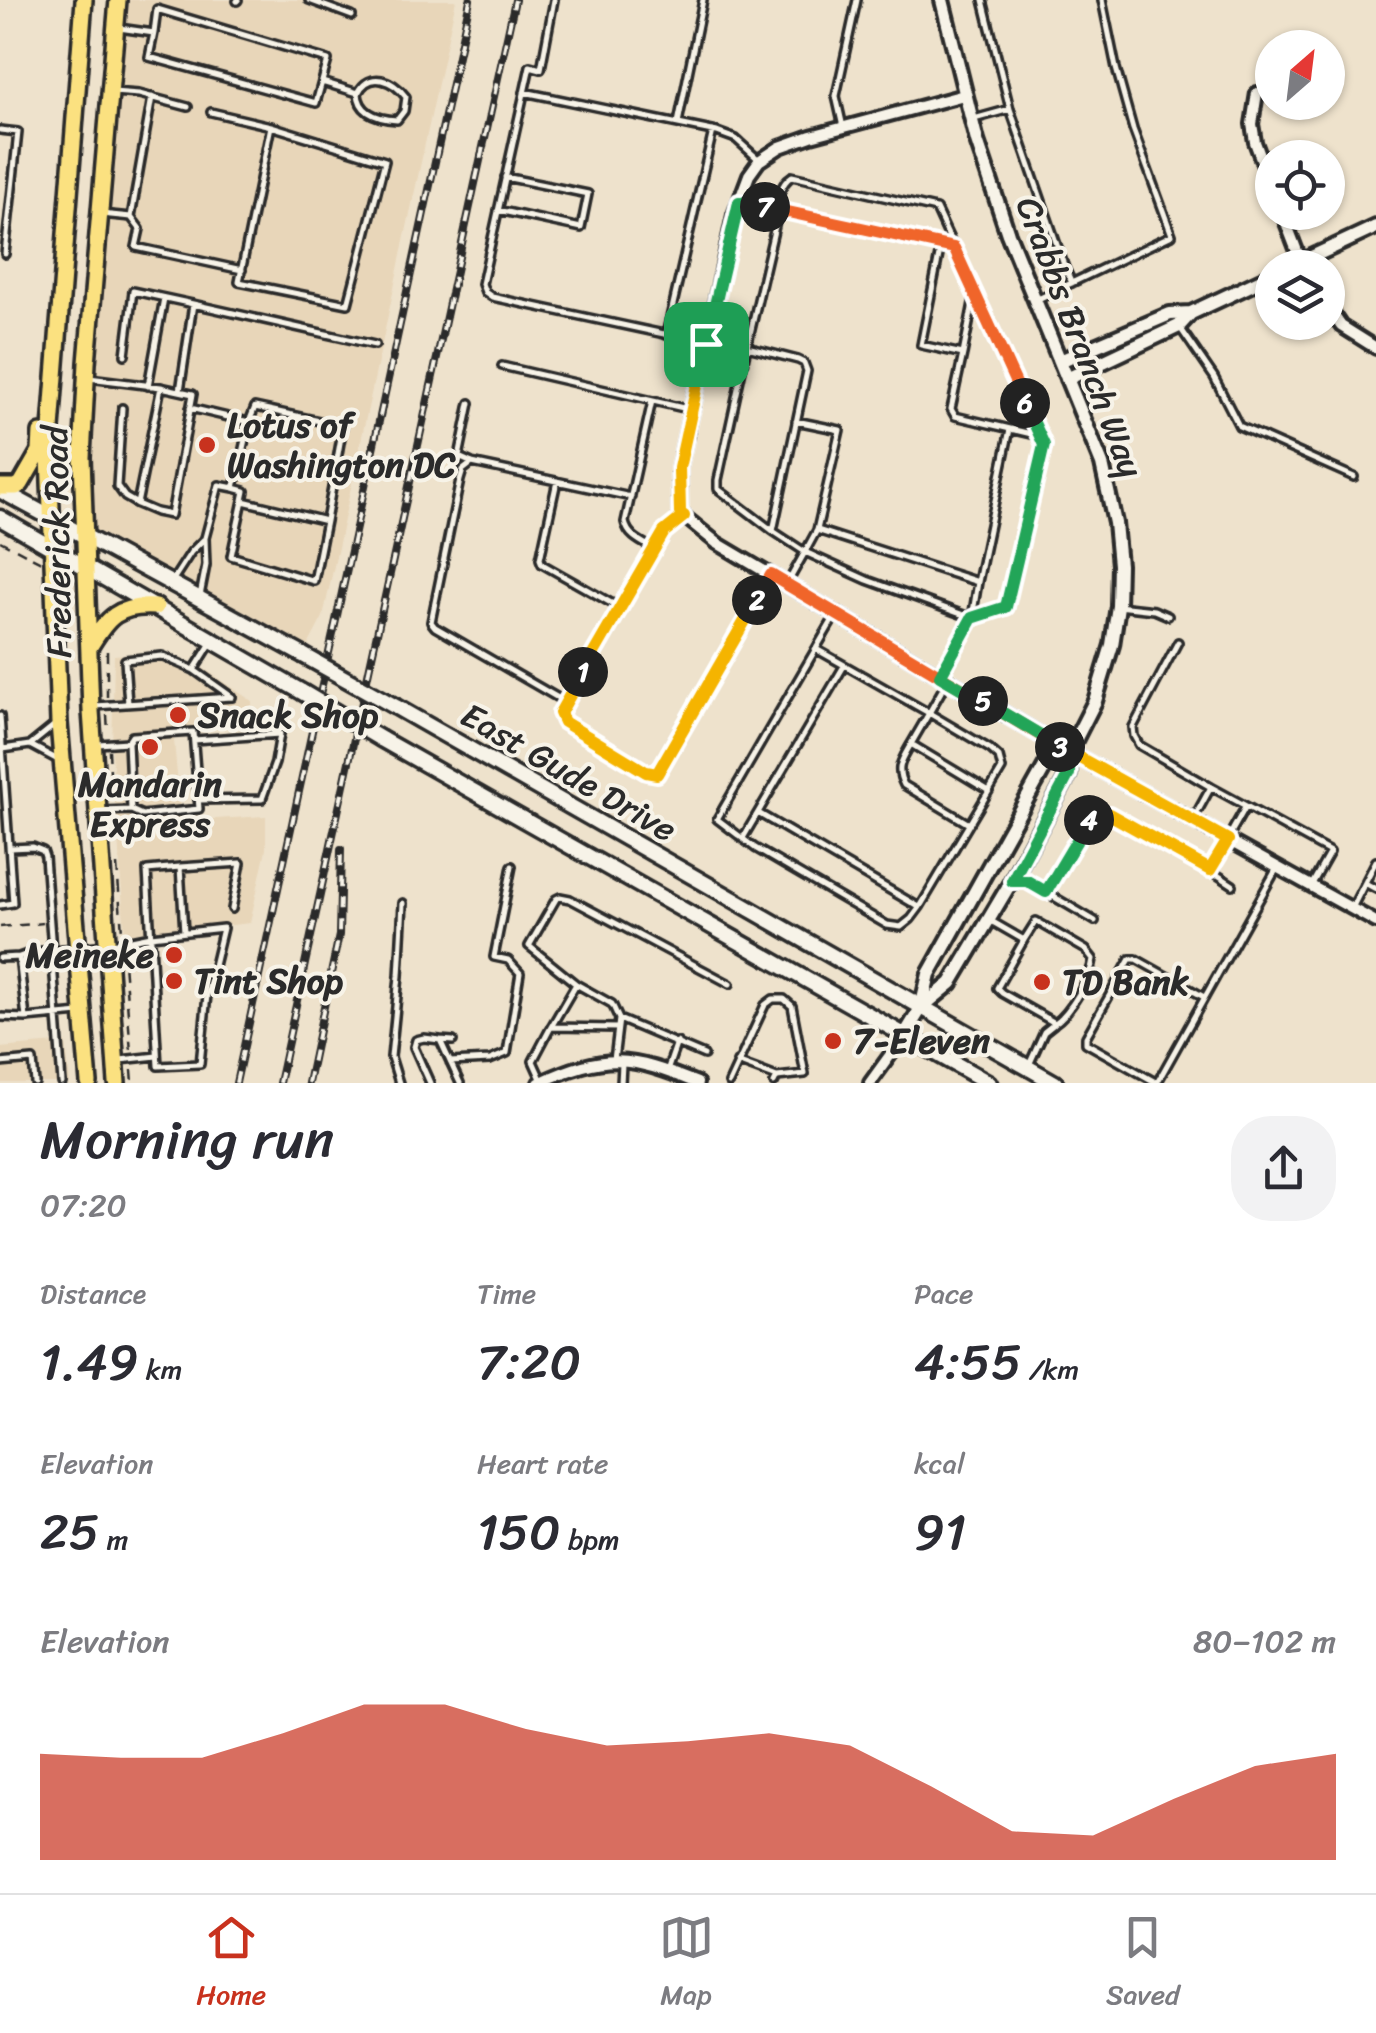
<!DOCTYPE html>
<html lang="en">
<head>
<meta charset="utf-8">
<style>
  :root { --surface:#fff; --page:#f2f2f3; --text:#2b2b33; --muted:#7c7c81; --line:#e1e1e2; --accent:#c8321e }
  body { margin:0; font-family:Sriracha,sans-serif; background:var(--page); color:var(--text); height:100vh; display:flex; flex-direction:column; font-size:38px; white-space:nowrap }
  * { box-sizing:border-box; margin:0 }
  p { font-size:32px; color:var(--muted) }
  .icon { flex:none; width:55px; height:55px; fill:none; stroke:currentColor; stroke-width:2; stroke-linecap:round; stroke-linejoin:round }
  .map { position:relative; height:1083px; overflow:hidden }
  .side { display:flex; flex-direction:column; background:var(--surface); flex:1 }
  .side>* { flex:none }
  .needle { width:65px; rotate:28deg }
  .buttons { position:absolute; left:1255px; top:30px; display:grid; gap:20px }
  .buttons a { display:grid; place-items:center; width:90px; height:90px; border-radius:50%; background:var(--surface); box-shadow:0 2px 8px #0004; font-size:50px }
  .pin { position:absolute; display:grid; place-items:center; width:85px; height:85px; color:#fff; margin:-42px; border-radius:20px; box-shadow:0 5px 15px #0006 }
  .km { position:absolute; width:50px; height:50px; margin:-25px; border-radius:50%; background:#222; color:#fff; font-size:28px; line-height:50px; text-align:center }
  .round { display:grid; place-items:center; flex:none; width:105px; height:105px; border-radius:40px; background:var(--page) }
  .summary { display:flex; align-items:center; justify-content:space-between; height:170px; padding:0 40px }
  h1 { font-size:55px; font-weight:600; line-height:75px }
  .stats { display:grid; grid-template-columns:repeat(3,1fr); gap:15px; height:170px; padding:10px 40px }
  .stats div { display:grid; align-content:center }
  .stats b { font-size:50px; font-weight:600 }
  .stats small { font-size:28px; font-weight:400 }
  .stats p { font-size:28px }
  .chart { height:280px; padding:20px 40px }
  .chart p { display:flex; justify-content:space-between }
  .chart svg { width:100%; height:180px; margin-top:10px; fill:var(--accent); opacity:.7 }
  .tab-bar { display:flex; justify-content:space-around; align-items:center; height:140px; border-top:2px solid var(--line); background:var(--surface); font-size:28px; color:var(--muted) }
  .tab-bar a { display:grid; justify-items:center; gap:5px }
  .tab-bar .current { color:var(--accent) }
  .map>svg:first-child { display:block }
  .built { fill:#e8d6b9 }
  .lines { fill:none; stroke-linecap:round; stroke-linejoin:round }
  .service-casing { stroke:#2b2b2b; stroke-width:12 }
  .minor-casing { stroke:#2b2b2b; stroke-width:18 }
  .tertiary-casing { stroke:#2b2b2b; stroke-width:20 }
  .secondary-casing { stroke:#2b2b2b; stroke-width:21 }
  .primary-casing { stroke:#2b2b2b; stroke-width:22 }
  .path { stroke:#2b2b2b; stroke-width:2.5; stroke-dasharray:10 8; stroke-linecap:butt }
  .service { stroke:#f7f3e8; stroke-width:5 }
  .minor { stroke:#f7f3e8; stroke-width:10 }
  .tertiary { stroke:#f7f3e8; stroke-width:12 }
  .secondary { stroke:#f7f3e8; stroke-width:14 }
  .primary { stroke:#fbe180; stroke-width:15 }
  .rail-casing { stroke:#2b2b2b; stroke-width:8 }
  .rail { stroke:#f7f3e8; stroke-width:4; stroke-dasharray:11; stroke-linecap:butt }
  .secondary-bridge-casing { stroke:#2b2b2b; stroke-width:21; stroke-linecap:butt }
  .secondary-bridge { stroke:#f7f3e8; stroke-width:14 }
  .split-1-casing { stroke:#fff; stroke-width:20 }
  .split-2-casing { stroke:#fff; stroke-width:20 }
  .split-3-casing { stroke:#fff; stroke-width:20 }
  .split-4-casing { stroke:#fff; stroke-width:20 }
  .split-5-casing { stroke:#fff; stroke-width:20 }
  .split-6-casing { stroke:#fff; stroke-width:20 }
  .split-7-casing { stroke:#fff; stroke-width:20 }
  .split-8-casing { stroke:#fff; stroke-width:20 }
  .split-1 { stroke:#f5b400; stroke-width:12 }
  .split-2 { stroke:#f5b400; stroke-width:12 }
  .split-3 { stroke:#f0652b; stroke-width:12 }
  .split-4 { stroke:#f5b400; stroke-width:12 }
  .split-5 { stroke:#22a559; stroke-width:12 }
  .split-6 { stroke:#22a559; stroke-width:12 }
  .split-7 { stroke:#f0652b; stroke-width:12 }
  .split-8 { stroke:#22a559; stroke-width:12 }
  .poi-dot { fill:#c8321e; stroke:#f7f3e8; stroke-width:4 }
  .labels { text-anchor:middle; stroke-width:8; stroke-linejoin:round; paint-order:stroke }
  .street-label { font-size:35px; fill:#2b2b2b; stroke:#f7f3e8 }
  .poi-label { font-size:35px; font-weight:bold; fill:#2b2b2b; stroke:#f7f3e8; text-anchor:start }
</style>
</head>
<body>
<div class="map">
<svg width="1376" height="1083" viewBox="0 0 1376 1083">
  <rect width="100%" height="100%" fill="#eee2cc"/>
  <filter id="ink" filterUnits="userSpaceOnUse"><feTurbulence type="fractalNoise" baseFrequency=".01" numOctaves="2"/><feDisplacementMap in="SourceGraphic" scale="20" xChannelSelector="R" yChannelSelector="G"/><feConvolveMatrix kernelMatrix="1 2 1 2 8 2 1 2 1" color-interpolation-filters="sRGB"/></filter>
  <g filter="url(#ink)">
    <!-- built -->
    <path class="built" d="M118,0H456L323,617L303,655L83,535Z
      M165,651L206,670L252,701V710L247,719L238,724L173,729L181,821L266,816V849L250,923L125,937L112,754L114,655Z
      M66,1042L70,1083H0V1048Z"/>
    <g class="lines">
      <!-- service casing -->
      <g class="service-casing">
        <path id="service" d="M309,0L352,16
          M554,0L541,69L530,66L482,284L485,292L492,297L706,343
          M983,0L1010,109L1065,268L1072,283
          M237,1L238,0
          M119,28L154,33L149,57L316,103L328,60L157,9L154,33
          M322,82L358,93C359,114 380,119 397,120L404,111L406,97C393,80 370,70 358,93
          M113,92L139,94L188,107
          M524,92L717,132L736,139L758,159
          M211,112L271,126L385,161L348,304L239,282L271,126
          M974,119L1010,109
          M678,123L703,0
          M843,127L836,96L857,0
          M0,130L18,132L5,254
          M739,202L954,248L1044,445L1006,607L972,618L942,673
          M498,210L581,228L588,194L505,177
          M101,214L131,217L152,97
          M131,217L140,229L136,247L242,270
          M941,245L921,345L963,354L975,293
          M1036,300L1172,235L1133,129L1116,68L1102,0
          M1181,329L1214,377L1239,426L1354,477
          M666,335L713,131
          M707,338L747,347L779,209C779,196 780,184 792,176L936,209L954,248
          M963,354L951,409L955,416L1040,436
          M125,355L133,291L193,304
          M502,366L692,410
          M89,378L161,387L137,504L156,512L171,515L193,394L161,387
          M148,386L164,298
          M180,391L193,304L375,345
          M652,401L625,522C628,537 642,542 654,549L664,532L684,516
          M470,403L459,457L472,463L631,497
          M122,408L117,486L125,497L137,504
          M190,408L249,422L234,488L219,485L205,538L206,565L200,596
          M796,421L840,430L817,530L805,552L867,580L972,618L978,582L817,530
          M472,463L463,470L460,480L431,622L435,627L565,702L654,549
          M557,481L540,559L542,564L620,608
          M234,488L245,491L231,556L314,581L326,521
          M243,501L326,521L343,426L255,407L249,422
          M773,531L718,489V480L747,347L798,360L804,363L807,371L773,531L805,552L787,584
          M978,582L1010,429
          M171,583L191,552L203,540
          M1118,606L1154,610L1168,616
          M835,616L717,819L755,848L887,925L901,927L911,919L920,907L1002,769L999,757L990,749L929,713L946,683
          M1178,642L1133,727L1134,736L1139,745L1211,787L1194,818
          M211,643L194,670L232,697
          M816,649L929,713L911,744L989,791
          M565,702L560,713L564,722L647,772L657,774L771,575
          M128,704L125,660L162,656L194,670
          M95,706L232,697
          M0,716L13,903L0,905
          M194,740L280,734L275,763L262,799L198,800
          M128,742L132,736L193,732L199,809L142,815L131,810
          M98,744L128,742L131,810L101,811
          M911,744C902,760 895,768 904,785L969,824
          M30,745L56,724
          M3,749L30,745L58,760
          M1246,806L1330,852L1311,886
          M758,813L919,907
          M743,838L844,666
          M10,848L33,847L43,851L45,857L62,1083
          M180,867L241,863L232,909
          M1210,870L1233,885
          M1014,881H1027L1095,921
          M1365,883L1376,889
          M1046,892L1090,818L1109,813L1210,870L1246,806L1211,787
          M1353,906L1376,861
          M991,921L1024,940L997,988L1002,993L1055,1023C1070,1013 1091,977 1093,959L1086,950L1036,921L1024,940
          M0,958L19,957
          M80,1013L26,1018L19,957L33,952L107,945L151,936L223,928L207,995L200,1064L158,1066L147,870L180,867L184,932
          M0,1017L26,1018
          M619,1019L704,1055
          M551,1027L576,984
          M440,1040L453,1041
          M120,1060L157,1056
          M614,1060L619,1019L612,1004L576,984L529,946L556,899L560,897L570,899L730,984
          M450,1062L490,1060L507,1053L520,973L508,960L494,957L512,866
          M737,1062L777,1077
          M0,1063L33,1060L35,1083
          M1029,1065L1044,1032L1054,1024
          M667,1071L677,1042
          M542,1081L533,1061L551,1027L618,1028
          M399,1083L391,1057L399,976L403,903
          M430,1083L414,1047L416,1040L424,1038L440,1040L460,1083
          M621,1083L622,1064
          M729,1083L765,1005L773,999H784L792,1006L805,1074L777,1077L774,1083
          M1157,1083L1086,1043V1037L1130,959H1136L1204,997
          M1157,1083L1277,868"/>
      </g>
      <!-- minor casing -->
      <g class="minor-casing">
        <path id="minor" d="M1257,93L1252,124L1255,142L1272,188
          M964,95L811,136L780,147L759,161L749,175L734,215L679,468L680,513L717,543L1069,752L1376,922
          M1282,212L1303,267
          M1328,307L1341,326L1376,348
          M539,1083C606,1052 630,1056 697,1083
          M870,1083L904,1036"/>
      </g>
      <!-- tertiary casing -->
      <g class="tertiary-casing">
        <path id="tertiary" d="M1288,268L1376,227
          M1060,361L1170,314L1191,313L1272,275
          M1067,379L1179,326L1191,313
          M921,1008L951,983L1011,882L1069,774V752L1095,701L1112,645L1118,606L1119,565L1115,523L1102,464L1008,234L977,141L942,0
          M904,1036L921,1008L929,974L1048,761L1069,752"/>
      </g>
      <!-- secondary casing -->
      <g class="secondary-casing">
        <path id="secondary" d="M0,490L303,655
          M0,518L302,692
          M396,707L1055,1083
          M381,739L989,1083"/>
      </g>
      <!-- primary casing -->
      <g class="primary-casing">
        <path id="primary" d="M84,0L49,455L59,723L89,1083
          M0,487H16L21,484L40,451L41,433
          M89,648C107,618 118,604 156,607
          M117,1083L91,711L82,457L87,363L118,0"/>
      </g>
      <!-- path -->
      <path class="path" d="M0,541L41,562
        M107,697V646
        M107,715L108,732
        M109,750L110,772
        M117,865L122,932
        M0,927L43,923
        M123,950L131,1052
        M132,1070L133,1083"/>
      <!-- service -->
      <use href="#service" class="service"/>
      <!-- minor -->
      <use href="#minor" class="minor"/>
      <!-- tertiary -->
      <use href="#tertiary" class="tertiary"/>
      <!-- secondary -->
      <use href="#secondary" class="secondary"/>
      <!-- primary -->
      <use href="#primary" class="primary"/>
      <!-- rail casing -->
      <g class="rail-casing">
        <path id="rail" d="M236,1083L470,0
          M279,1083L515,0
          M308,1083L339,935L341,849"/>
      </g>
      <!-- rail -->
      <use href="#rail" class="rail"/>
      <!-- secondary-bridge casing -->
      <g class="secondary-bridge-casing">
        <path id="secondary-bridge" d="M303,655L396,707
          M302,692L381,739"/>
      </g>
      <!-- secondary-bridge -->
      <use href="#secondary-bridge" class="secondary-bridge"/>
    </g>
  </g>
  <g class="lines" filter="url(#ink)">
    <!-- split-1 casing -->
    <g class="split-1-casing">
      <path id="split-1" d="M583,672L664,532L684,516L680,513L679,468L706,344"/>
    </g>
    <!-- split-2 casing -->
    <g class="split-2-casing">
      <path id="split-2" d="M583,672L560,713L564,722L646,772L657,774L757,600"/>
    </g>
    <!-- split-3 casing -->
    <g class="split-3-casing">
      <path id="split-3" d="M757,600L771,575L1060,747"/>
    </g>
    <!-- split-4 casing -->
    <g class="split-4-casing">
      <path id="split-4" d="M1060,747L1228,840L1210,870L1109,814L1089,820"/>
    </g>
    <!-- split-5 casing -->
    <g class="split-5-casing">
      <path id="split-5" d="M983,701L1069,752V774L1012,881H1027L1046,892L1089,820"/>
    </g>
    <!-- split-6 casing -->
    <g class="split-6-casing">
      <path id="split-6" d="M983,701L940,676L972,618L1006,607L1044,445L1025,403"/>
    </g>
    <!-- split-7 casing -->
    <g class="split-7-casing">
      <path id="split-7" d="M765,207L954,248L1025,403"/>
    </g>
    <!-- split-8 casing -->
    <g class="split-8-casing">
      <path id="split-8" d="M706,344L739,202L765,207"/>
    </g>
    <!-- split-1 -->
    <use href="#split-1" class="split-1"/>
    <!-- split-2 -->
    <use href="#split-2" class="split-2"/>
    <!-- split-3 -->
    <use href="#split-3" class="split-3"/>
    <!-- split-4 -->
    <use href="#split-4" class="split-4"/>
    <!-- split-5 -->
    <use href="#split-5" class="split-5"/>
    <!-- split-6 -->
    <use href="#split-6" class="split-6"/>
    <!-- split-7 -->
    <use href="#split-7" class="split-7"/>
    <!-- split-8 -->
    <use href="#split-8" class="split-8"/>
  </g>
  <!-- markers -->
  <g class="poi-dot">
    <circle cx="207" cy="445" r="10"/>
    <circle cx="178" cy="715" r="10"/>
    <circle cx="150" cy="747" r="10"/>
    <circle cx="174" cy="955" r="10"/>
    <circle cx="174" cy="981" r="10"/>
    <circle cx="1042" cy="982" r="10"/>
    <circle cx="833" cy="1041" r="10"/>
  </g>
  <g class="labels">
    <!-- street labels -->
    <g class="street-label">
      <text transform="translate(1080 337) rotate(69)" y="12">Crabbs Branch Way</text>
      <text transform="translate(57 542) rotate(-91)" y="12">Frederick Road</text>
      <text transform="translate(569 772) rotate(30)" y="12">East Gude Drive</text>
    </g>
    <!-- poi labels -->
    <g class="poi-label">
      <text x="227" y="437">Lotus of<tspan x="227" dy="40">Washington DC</tspan></text>
      <text x="198" y="727">Snack Shop</text>
      <text x="150" y="796" text-anchor="middle">Mandarin<tspan x="150" dy="40">Express</tspan></text>
      <text x="154" y="967" text-anchor="end">Meineke</text>
      <text x="194" y="993">Tint Shop</text>
      <text x="1062" y="994">TD Bank</text>
      <text x="853" y="1053">7-Eleven</text>
    </g>
  </g>
</svg>
<div class="buttons">
<a><svg class="needle" viewBox="-14 -14 28 28"><path d="M0-13l5 13h-10z" fill="#e53935"/><path d="M0 13l5-13h-10z" fill="#7c7c81"/></svg></a>
<a><svg class="icon" aria-label="locate" viewBox="0 0 24 24"><circle cx="12" cy="12" r="6"/><path d="M12 2v4M12 18v4M2 12h4M18 12h4"/></svg></a>
<a><svg class="icon" aria-label="layers" viewBox="0 0 24 24"><path d="M12 4l9 5-9 5-9-5zM3 14l9 5 9-5"/></svg></a>
</div>
<div class="pin" style="left:706px;top:344px;background:#1e9e55"><svg class="icon" aria-label="arrive" viewBox="0 0 24 24"><path d="M6 21V4h12l-3 4 3 4H6"/></svg></div>
<b class="km" style="left:583px;top:672px">1</b>
<b class="km" style="left:757px;top:600px">2</b>
<b class="km" style="left:1060px;top:747px">3</b>
<b class="km" style="left:1089px;top:820px">4</b>
<b class="km" style="left:983px;top:701px">5</b>
<b class="km" style="left:1025px;top:403px">6</b>
<b class="km" style="left:765px;top:207px">7</b>
</div>
<section class="side">
<div class="summary"><div><h1>Morning run</h1><p>07:20</p></div><a class="round"><svg class="icon" aria-label="share" viewBox="0 0 24 24"><path d="M12 15V3M7 8l5-5 5 5M5 13v7h14v-7"/></svg></a></div>
<div class="stats">
<div><p>Distance</p><b>1.49<small> km</small></b></div>
<div><p>Time</p><b>7:20</b></div>
<div><p>Pace</p><b>4:55<small> /km</small></b></div>
</div>
<div class="stats">
<div><p>Elevation</p><b>25<small> m</small></b></div>
<div><p>Heart rate</p><b>150<small> bpm</small></b></div>
<div><p>kcal</p><b>91</b></div>
</div>
<div class="chart"><p><span>Elevation</span>80–102 m</p>
<svg viewBox="0 0 160 44" preserveAspectRatio="none"><path d="M0 44V18L10 19L20 19L30 13L40 6L50 6L60 12L70 16L80 15L90 13L100 16L110 26L120 37L130 38L140 29L150 21L160 18V44z"/></svg>
</div>
</section>
<nav class="tab-bar">
<a class="current"><svg class="icon" aria-label="home" viewBox="0 0 24 24"><path d="M3 11l9-7 9 7M6 9v11h12V9"/></svg>Home</a>
<a><svg class="icon" aria-label="map" viewBox="0 0 24 24"><path d="M3 6l6-2 6 2 6-2v14l-6 2-6-2-6 2zM9 4v14M15 6v14"/></svg>Map</a>
<a><svg class="icon" aria-label="saved" viewBox="0 0 24 24"><path d="M7 4h10v16l-5-4-5 4z"/></svg>Saved</a>
</nav>
</body>
</html>
